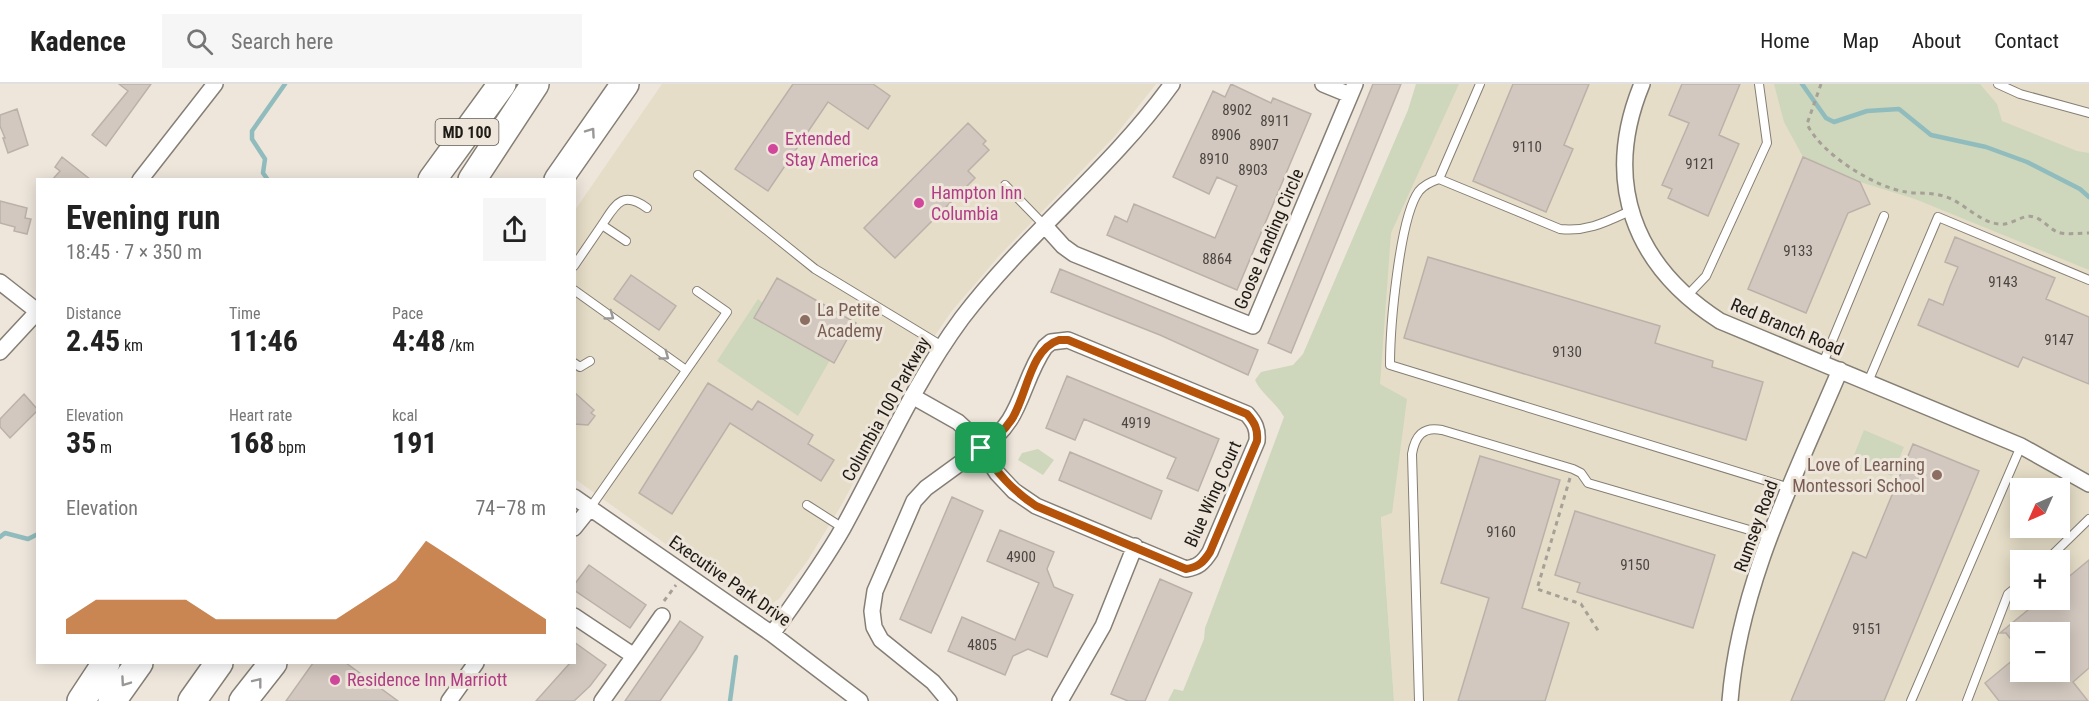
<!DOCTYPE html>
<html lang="en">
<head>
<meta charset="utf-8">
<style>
  :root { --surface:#fff; --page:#f6f6f6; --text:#222; --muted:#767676; --line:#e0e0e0; --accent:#b45309 }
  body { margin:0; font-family:"Roboto Condensed",sans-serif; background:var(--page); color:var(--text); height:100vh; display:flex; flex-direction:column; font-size:22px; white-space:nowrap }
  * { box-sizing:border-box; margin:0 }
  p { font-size:20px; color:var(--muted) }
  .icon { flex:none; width:33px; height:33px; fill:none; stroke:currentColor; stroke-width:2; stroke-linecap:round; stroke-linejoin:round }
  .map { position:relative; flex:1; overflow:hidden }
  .drawer { position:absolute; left:36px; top:94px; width:540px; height:486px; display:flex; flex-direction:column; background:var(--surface); border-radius:0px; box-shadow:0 3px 15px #0003 }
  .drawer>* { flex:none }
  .needle { width:39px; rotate:225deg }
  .fabs { position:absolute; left:2010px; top:394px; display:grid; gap:12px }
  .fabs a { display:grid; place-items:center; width:60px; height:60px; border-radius:0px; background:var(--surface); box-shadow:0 3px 15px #0003; font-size:30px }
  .pin { position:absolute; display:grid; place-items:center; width:51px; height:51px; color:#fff; margin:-26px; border-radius:12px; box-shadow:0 3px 9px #0006 }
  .round { display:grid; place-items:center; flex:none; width:63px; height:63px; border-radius:0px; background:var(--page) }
  .summary { display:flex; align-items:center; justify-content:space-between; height:102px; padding:0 30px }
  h1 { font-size:33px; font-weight:700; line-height:45px }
  .figures { display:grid; grid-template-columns:repeat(3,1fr); gap:9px; height:102px; padding:6px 30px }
  .figures div { display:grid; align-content:center }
  .figures b { font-size:30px; font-weight:700 }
  .figures small { font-size:16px; font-weight:400 }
  .figures p { font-size:16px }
  .chart { height:168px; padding:12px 30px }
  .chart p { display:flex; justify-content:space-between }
  .chart svg { width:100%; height:108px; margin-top:6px; fill:var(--accent); opacity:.7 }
  header { display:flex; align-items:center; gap:36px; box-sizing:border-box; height:84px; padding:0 30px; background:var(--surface); border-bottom:2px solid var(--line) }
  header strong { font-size:28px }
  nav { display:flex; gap:33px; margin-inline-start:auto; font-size:21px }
  .search { width:420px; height:54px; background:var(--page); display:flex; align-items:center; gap:15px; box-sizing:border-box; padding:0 21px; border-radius:0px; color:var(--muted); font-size:22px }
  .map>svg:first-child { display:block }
  .commercial { fill:#e5ddc7; fill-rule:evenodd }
  .green { fill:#ced7bc }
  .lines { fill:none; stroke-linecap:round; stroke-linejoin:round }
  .stream { stroke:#90bcbe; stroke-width:4.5 }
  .building { fill:#d2c8bf; stroke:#bbb1a9; stroke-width:1.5 }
  .lane-casing { stroke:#857e74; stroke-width:10 }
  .street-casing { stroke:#857e74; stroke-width:18 }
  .highway-casing { stroke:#857e74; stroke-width:30 }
  .path { stroke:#a6a097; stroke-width:3; stroke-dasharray:4.5 4.5; stroke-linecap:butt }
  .lane { stroke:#fff; stroke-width:8 }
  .street { stroke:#fff; stroke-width:15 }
  .highway { stroke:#fff; stroke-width:27 }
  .oneway { stroke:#9a9897 }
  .route-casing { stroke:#fff; stroke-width:12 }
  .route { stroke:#b45309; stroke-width:8 }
  .hotel-dot { fill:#d1479c; stroke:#eee6db; stroke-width:2 }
  .education-dot { fill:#8d6e63; stroke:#eee6db; stroke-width:2 }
  .labels { text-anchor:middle; stroke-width:6; stroke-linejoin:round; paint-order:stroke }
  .number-label { font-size:15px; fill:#4b4641 }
  .shield { fill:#eee6db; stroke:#5c5852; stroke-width:1.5 }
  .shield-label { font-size:16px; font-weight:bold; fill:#1e1b17 }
  .hotel-label { font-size:18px; fill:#b23c85; stroke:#eee6db; text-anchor:start }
  .street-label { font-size:18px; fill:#1e1b17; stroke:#eee6db }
  .education-label { font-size:18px; fill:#785e54; stroke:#eee6db; text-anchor:start }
</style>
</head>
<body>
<header>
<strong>Kadence</strong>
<div class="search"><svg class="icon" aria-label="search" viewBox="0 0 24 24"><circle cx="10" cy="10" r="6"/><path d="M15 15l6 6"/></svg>Search here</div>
<nav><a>Home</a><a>Map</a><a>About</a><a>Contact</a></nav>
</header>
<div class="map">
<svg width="2089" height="617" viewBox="0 0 2089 617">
  <rect width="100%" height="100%" fill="#eee6db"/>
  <!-- commercial -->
  <path class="commercial" d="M662,0H1156L1115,52L999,172L951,228L921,272L842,420L808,476L779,515L769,521H755L737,511L575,395V126Z
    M1430,0H2089V617H1394L1372,301L1360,182ZM2020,405H2060V444H2020ZM2020,477H2060V516H2020ZM2020,549H2060V588H2020Z"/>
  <!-- green -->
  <path class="green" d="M1416,0H1459L1391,149L1380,300L1407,315L1392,429L1381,433L1394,617H1168L1174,605L1183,607L1204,555L1205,544L1284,333C1276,318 1262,311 1255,296L1261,288L1293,281L1303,270L1408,26Z
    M1774,0H1980L1997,20L2002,37L2077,67L2089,69V186L1915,115L1860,98L1803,73L1784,38Z
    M758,215L830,276L798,332L717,277Z
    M1864,346L1904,363L1892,392L1852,376Z
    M1038,365L1054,376L1043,391L1018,376L1022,369Z"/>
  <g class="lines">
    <!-- stream -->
    <path class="stream" d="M1802,0L1826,34L1834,38L1867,27L1899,25L1931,51L1986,63L2027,78L2080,105L2089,113
      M268,96L263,89L265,75L252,55V47L285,0
      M0,453L5,449L28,455L38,450
      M730,617L736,573"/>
  </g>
  <!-- building -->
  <path class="building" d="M119,0H151L106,62L92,51L128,7Z
    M793,0H873L890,12L868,45L828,18L768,107L735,85Z
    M1231,0L1271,19L1273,14L1311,30L1237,206L1107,151L1115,132L1127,138L1134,120L1215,154L1237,102L1217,93L1209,110L1173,93L1213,7L1225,13Z
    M1373,0H1401L1291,269L1268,259Z
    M1513,0H1589L1564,61L1573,65L1546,128L1473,97Z
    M1682,0H1740L1719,51L1739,60L1708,132L1668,114L1672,105L1662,101L1689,39L1669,31Z
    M17,25L28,61L8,69L3,54H5L0,42V31Z
    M968,39L986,57L983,60L989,66L968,87L975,94L895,174L864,144Z
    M62,73L91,96H52L60,87L55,83Z
    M1803,73L1860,98L1870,120L1848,129L1806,229L1748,205Z
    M0,117L27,124L25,134L31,135L27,150L14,147L15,143L0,139Z
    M1955,153L2055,194L2046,215L2089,233V300L2023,273L2018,283L1918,241L1929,215L1943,221L1950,202L1958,183L1945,178Z
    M1428,173L1660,242L1655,259L1713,277L1712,283L1763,298L1746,356L1404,254Z
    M1060,185L1258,266L1248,291L1160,251L1051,208Z
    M631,191L676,222L659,246L614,215Z
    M777,194L856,239L834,279L754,234Z
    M1067,292L1219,355L1198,407L1167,394L1176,374L1084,335L1075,356L1046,344Z
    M708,299L752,326L758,317L813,351L808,360L834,376L821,397L730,339L672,430L639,409Z
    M574,308L594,326L591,329L595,332L588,341L574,340Z
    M24,310L38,326L10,354L0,343V335Z
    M1913,360L1979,387L1884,617H1791L1853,468L1866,474Z
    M1070,368L1162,407L1151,435L1059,396Z
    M1480,372L1560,396L1522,524L1569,539L1545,617H1458L1489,514L1441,499Z
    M952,413L983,427L931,549L900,535Z
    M1575,427L1715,471L1693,544L1577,508L1580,499L1555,491Z
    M1000,446L1054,468L1047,485L1054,503L1073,511L1047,573L1028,565L1013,572L1005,591L948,567L962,533L1015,556L1039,499L987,477Z
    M2089,476V584L2073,598L2088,617H1999L1985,599L2020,570V588H2060V549H2020V567L2006,549H2000L2040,516H2060V500Z
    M589,481L646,521L630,544L574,506V501Z
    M1160,495L1192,509L1145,617H1128L1111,610Z
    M680,537L703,553L696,565L660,617H625Z
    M574,558L606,581L590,602L574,617H536L570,579H574Z
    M313,579H346L398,617H286Z"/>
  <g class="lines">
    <!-- lane casing -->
    <g class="lane-casing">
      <path id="lane" d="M1998,0L2020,10L2089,29
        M698,91L815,185L942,262
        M1439,95L1480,0
        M1005,101L1045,142
        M1630,127C1606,138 1587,148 1560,145L1439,95C1433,97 1424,101 1419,107C1399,134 1390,245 1390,281L1790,404
        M626,157L602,141C616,120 622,106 647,124
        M574,182L602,141
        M574,206L686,286
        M1686,213L1706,192L1767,59L1759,0
        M574,279L580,283L590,277
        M1823,279L1884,132
        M1868,298L1938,133L2089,196
        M807,421L843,444
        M590,424L727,228L697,207
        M2046,477L2089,435
        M1419,617L1412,370C1415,352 1423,342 1442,346L1573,385L1581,389L1588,399L1770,452
        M1911,617L2021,362
        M1967,617L2008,510L2020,500"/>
    </g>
    <!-- street casing -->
    <g class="street-casing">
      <path id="street" d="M1323,0L1350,11
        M1642,0C1602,97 1633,181 1720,237L2021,362L2089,400
        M140,96L215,0
        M1045,142L1063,162L1074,170L1253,242L1355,0
        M0,198L37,227
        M0,268L38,227
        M912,312L958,338L972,351L997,389L1014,407L1036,422L1186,485C1198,483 1203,479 1210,468L1257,357C1258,345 1255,339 1247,330L1068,256L1051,258L1045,263C1020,299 1023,338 981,364L926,404L914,417L875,507L872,527L874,543L881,556L933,598L949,617
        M574,413L772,550L860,617
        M574,444L590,424
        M574,532L634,572L602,617
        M772,550C797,515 822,481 843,444C882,373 914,299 962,234C1026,150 1110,86 1172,0
        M634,572L662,532
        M449,617L476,579
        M1060,617L1103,542L1135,462
        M1730,617C1739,501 1795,392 1840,286"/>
    </g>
    <!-- highway casing -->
    <g class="highway-casing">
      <path id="highway" d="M432,96L502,0
        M472,96L535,0
        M558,96L625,0
        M81,617L106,579
        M112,617L139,579
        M192,617L219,579
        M243,617L273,579"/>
    </g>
    <!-- path -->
    <path class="path" d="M1821,0L1807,40C1821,70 1874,103 1906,108C1918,110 1931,108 1943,112C1963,117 1978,138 1999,140C2012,142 2023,129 2034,133C2042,135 2049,144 2057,148C2066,151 2080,149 2089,149
      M1570,394L1537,505L1581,520L1599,548
      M664,517L676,501"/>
    <!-- lane -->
    <use href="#lane" class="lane"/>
    <!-- street -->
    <use href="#street" class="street"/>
    <!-- highway -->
    <use href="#highway" class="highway"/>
  </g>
  <!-- one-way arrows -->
  <defs><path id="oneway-chevron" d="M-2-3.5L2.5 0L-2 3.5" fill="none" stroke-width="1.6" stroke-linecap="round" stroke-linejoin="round" transform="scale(1.5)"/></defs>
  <g class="oneway">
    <use href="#oneway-chevron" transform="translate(591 48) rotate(-55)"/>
    <use href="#oneway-chevron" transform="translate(610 232) rotate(36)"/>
    <use href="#oneway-chevron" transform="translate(665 272) rotate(36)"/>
    <use href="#oneway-chevron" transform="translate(125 598) rotate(125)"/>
    <use href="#oneway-chevron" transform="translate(258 598) rotate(-52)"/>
  </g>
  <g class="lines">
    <!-- route casing -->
    <g class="route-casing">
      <path id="route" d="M1059,256H1068L1247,330C1255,339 1258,345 1257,357L1210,468C1203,479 1198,483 1186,485L1036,422C1012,406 997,389 981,364C993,357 1004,347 1012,335C1027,311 1030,265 1059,256Z"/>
    </g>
    <!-- route -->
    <use href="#route" class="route"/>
  </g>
  <!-- markers -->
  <g class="hotel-dot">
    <circle cx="773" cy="65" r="6"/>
    <circle cx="919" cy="119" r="6"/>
    <circle cx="335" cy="596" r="6"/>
  </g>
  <g class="education-dot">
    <circle cx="805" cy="236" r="6"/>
    <circle cx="1937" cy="391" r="6"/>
  </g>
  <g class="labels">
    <!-- number labels -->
    <g class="number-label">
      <text x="1237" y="31">8902</text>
      <text x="1275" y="42">8911</text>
      <text x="1226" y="56">8906</text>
      <text x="1264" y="66">8907</text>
      <text x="1527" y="68">9110</text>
      <text x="1214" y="80">8910</text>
      <text x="1700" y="85">9121</text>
      <text x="1253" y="91">8903</text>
      <text x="1798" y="172">9133</text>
      <text x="1217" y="180">8864</text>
      <text x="2003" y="203">9143</text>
      <text x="2059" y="261">9147</text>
      <text x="1567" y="273">9130</text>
      <text x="1136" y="344">4919</text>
      <text x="1501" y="453">9160</text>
      <text x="1021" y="478">4900</text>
      <text x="1635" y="486">9150</text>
      <text x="1867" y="550">9151</text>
      <text x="982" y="566">4805</text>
    </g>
    <!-- shield labels -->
    <rect class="shield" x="435.5" y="35" width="63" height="26" rx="4.5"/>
    <g class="shield-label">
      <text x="467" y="54">MD 100</text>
    </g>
    <!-- hotel labels -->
    <g class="hotel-label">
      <text x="785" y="61">Extended<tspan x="785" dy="21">Stay America</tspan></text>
      <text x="931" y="115">Hampton Inn<tspan x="931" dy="21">Columbia</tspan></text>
      <text x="347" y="602">Residence Inn Marriott</text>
    </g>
    <!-- street labels -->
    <g class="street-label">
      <text transform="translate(1269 155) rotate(-67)" y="6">Goose Landing Circle</text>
      <text transform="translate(1787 243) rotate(23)" y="6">Red Branch Road</text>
      <text transform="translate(886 325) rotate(-61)" y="6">Columbia 100 Parkway</text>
      <text transform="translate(1213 410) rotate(-66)" y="6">Blue Wing Court</text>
      <text transform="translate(1756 442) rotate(-70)" y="6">Rumsey Road</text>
      <text transform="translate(730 497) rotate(35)" y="6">Executive Park Drive</text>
    </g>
    <!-- education labels -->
    <g class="education-label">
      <text x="817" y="232">La Petite<tspan x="817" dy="21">Academy</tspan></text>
      <text x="1925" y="387" text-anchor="end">Love of Learning<tspan x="1925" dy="21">Montessori School</tspan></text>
    </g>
  </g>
</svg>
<div class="fabs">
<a><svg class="needle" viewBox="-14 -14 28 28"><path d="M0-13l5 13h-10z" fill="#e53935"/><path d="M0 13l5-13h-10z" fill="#767676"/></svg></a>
<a>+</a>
<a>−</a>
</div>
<div class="pin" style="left:981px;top:364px;background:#1e9e55"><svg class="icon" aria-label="arrive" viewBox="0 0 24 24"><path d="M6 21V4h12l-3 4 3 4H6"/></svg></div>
<section class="drawer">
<div class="summary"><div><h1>Evening run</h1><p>18:45 · 7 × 350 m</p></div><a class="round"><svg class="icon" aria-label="share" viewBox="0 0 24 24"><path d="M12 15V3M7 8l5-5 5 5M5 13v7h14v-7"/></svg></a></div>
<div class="figures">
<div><p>Distance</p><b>2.45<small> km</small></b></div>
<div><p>Time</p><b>11:46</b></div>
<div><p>Pace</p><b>4:48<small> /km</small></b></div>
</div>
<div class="figures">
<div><p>Elevation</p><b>35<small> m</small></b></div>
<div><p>Heart rate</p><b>168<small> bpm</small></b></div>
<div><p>kcal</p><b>191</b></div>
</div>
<div class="chart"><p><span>Elevation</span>74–78 m</p>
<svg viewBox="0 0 160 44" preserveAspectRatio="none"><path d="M0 44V38L10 30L20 30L30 30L40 30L50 38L60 38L70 38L80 38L90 38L100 30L110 22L120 6L130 14L140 22L150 30L160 38V44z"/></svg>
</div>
</section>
</div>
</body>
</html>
